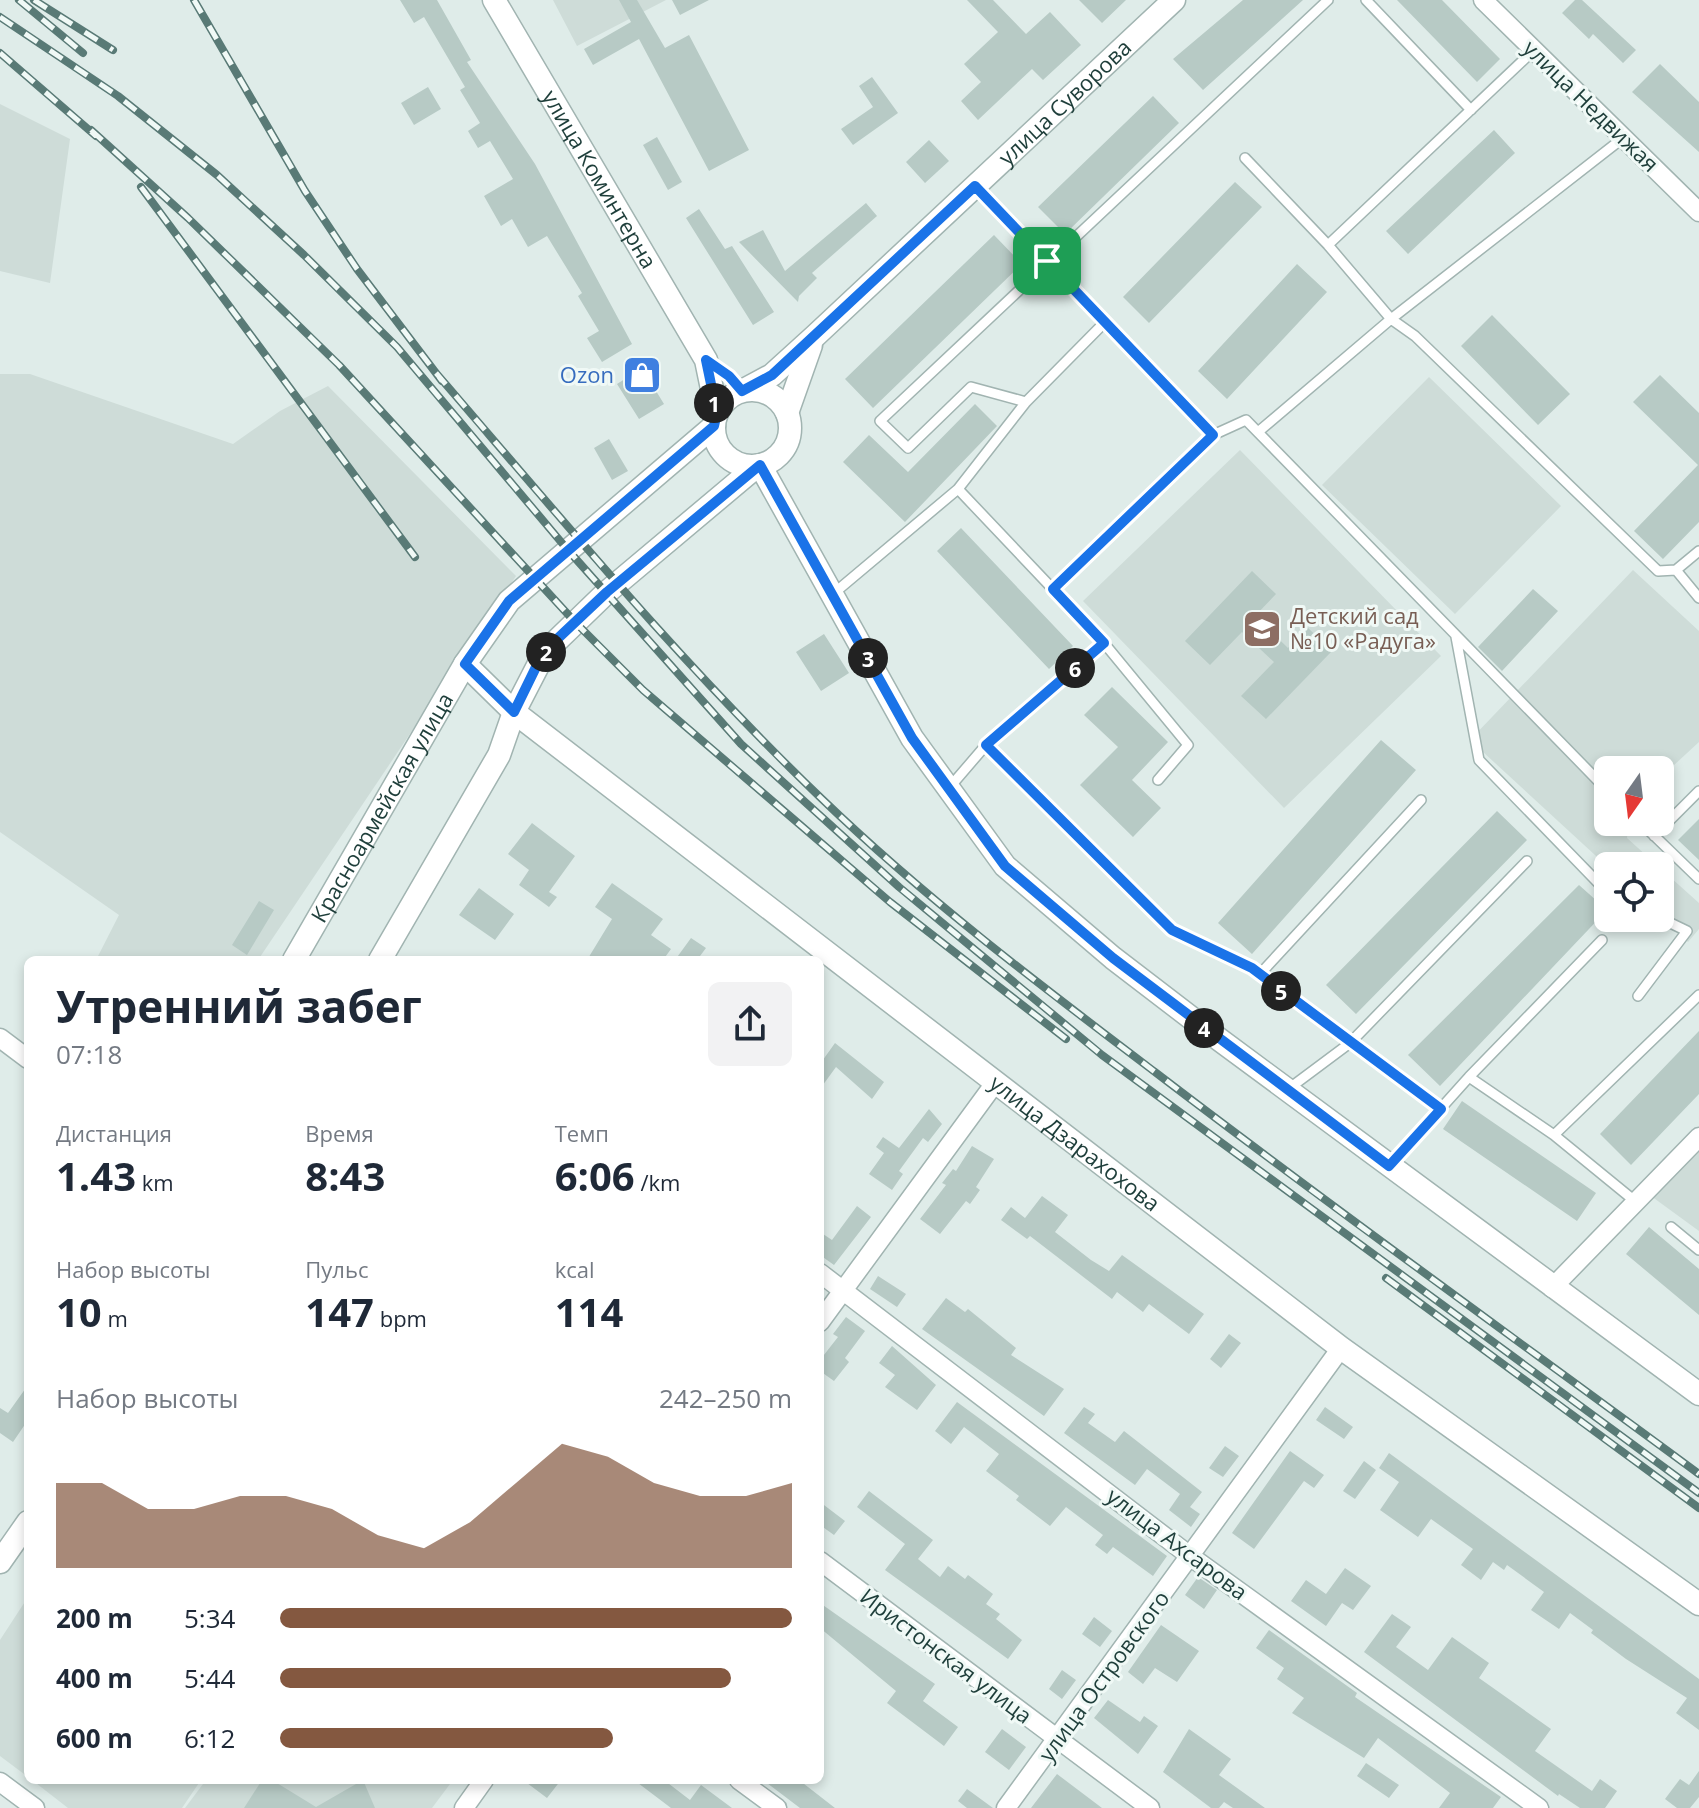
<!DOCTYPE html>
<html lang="ru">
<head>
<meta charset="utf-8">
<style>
  :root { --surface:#fff; --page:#f2f2f3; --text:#1f2937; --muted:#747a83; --accent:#845840 }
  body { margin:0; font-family:"Open Sans",sans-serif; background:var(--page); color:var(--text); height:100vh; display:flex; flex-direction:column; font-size:30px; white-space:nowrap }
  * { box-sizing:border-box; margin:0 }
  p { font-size:26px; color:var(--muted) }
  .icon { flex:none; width:44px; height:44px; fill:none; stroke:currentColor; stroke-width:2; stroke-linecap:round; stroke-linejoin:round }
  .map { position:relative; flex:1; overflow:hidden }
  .drawer { position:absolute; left:24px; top:956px; width:800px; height:828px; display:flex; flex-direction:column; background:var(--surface); border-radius:12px; box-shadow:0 4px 12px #0003 }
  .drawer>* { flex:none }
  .needle { width:52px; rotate:194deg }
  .buttons { position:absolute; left:1594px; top:756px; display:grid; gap:16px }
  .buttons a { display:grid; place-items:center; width:80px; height:80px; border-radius:12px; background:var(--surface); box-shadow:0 4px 12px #0003; font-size:40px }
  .pin { position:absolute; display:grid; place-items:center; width:68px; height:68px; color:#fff; margin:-34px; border-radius:16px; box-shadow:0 4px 12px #0006 }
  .km { position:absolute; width:40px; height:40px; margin:-20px; border-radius:50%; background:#222; color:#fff; font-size:22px; line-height:40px; text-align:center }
  .round { display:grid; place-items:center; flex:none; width:84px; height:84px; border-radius:12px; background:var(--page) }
  .head { display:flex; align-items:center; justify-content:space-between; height:136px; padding:0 32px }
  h1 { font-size:44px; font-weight:700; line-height:60px }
  .stats { display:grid; grid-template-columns:repeat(3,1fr); gap:12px; height:136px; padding:8px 32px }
  .stats div { display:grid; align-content:center }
  .stats b { font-size:40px; font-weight:700 }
  .stats small { font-size:22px; font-weight:400 }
  .stats p { font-size:22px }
  .chart { height:224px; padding:16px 32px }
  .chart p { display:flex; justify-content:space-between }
  .chart svg { width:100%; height:144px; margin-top:8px; fill:var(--accent); opacity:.7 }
  ul { padding:0 32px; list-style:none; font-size:26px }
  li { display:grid; grid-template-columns:128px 96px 1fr; align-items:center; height:60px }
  li i { height:20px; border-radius:10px; background:var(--accent) }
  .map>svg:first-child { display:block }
  .built { fill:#cedcd8 }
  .building { fill:#b7cac5 }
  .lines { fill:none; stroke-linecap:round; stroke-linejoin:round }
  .service-casing { stroke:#a1b4b1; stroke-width:12 }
  .minor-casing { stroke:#a1b4b1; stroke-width:21 }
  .tertiary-casing { stroke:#a1b4b1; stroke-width:25 }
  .service { stroke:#fff; stroke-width:9 }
  .minor { stroke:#fff; stroke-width:18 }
  .tertiary { stroke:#fff; stroke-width:22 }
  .rail-casing { stroke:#597a76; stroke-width:8 }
  .rail { stroke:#f0f9f6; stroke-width:5; stroke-dasharray:15; stroke-linecap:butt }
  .route-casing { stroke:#fff; stroke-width:16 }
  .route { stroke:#1a73e8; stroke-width:10 }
  .labels { text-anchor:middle; stroke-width:6; stroke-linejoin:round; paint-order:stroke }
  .street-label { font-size:22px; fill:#1e3e3a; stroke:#f0f9f6 }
  .shop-label { font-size:22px; fill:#366cbe; stroke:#f0f9f6; text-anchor:end }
  .education-label { font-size:22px; fill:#785e54; stroke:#f0f9f6; text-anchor:start }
</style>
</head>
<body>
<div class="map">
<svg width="1699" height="1808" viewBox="0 0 1699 1808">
  <rect width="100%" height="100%" fill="#dfece9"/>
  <!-- built -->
  <path class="built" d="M553,0H666L577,46Z
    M0,104L70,139L50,283L0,271Z
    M0,374H30L233,444L280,411L328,386L516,576L258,960H96L119,915L0,832Z
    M1429,377L1561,506L1455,614L1322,485Z
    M1240,450L1441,656L1284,808L1083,601Z
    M1633,570L1699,631V742L1660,778V770H1608V822H1629L1627,838L1658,866L1608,867L1470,740Z
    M1660,868L1699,903V929L1688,942L1660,915Z
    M1699,1151V1231L1651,1196Z
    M28,1597V1777L0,1756V1640Z
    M32,1780H201L182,1808H68Z
    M206,1780H453L432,1808H185Z"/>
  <!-- building -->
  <path class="building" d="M400,0H437L471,60L467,62L535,164L632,344L602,362L587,338L599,331L578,296L582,293L547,236L528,247L512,219L501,226L484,196L513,179L490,141L478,148L468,131L480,123L460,90L465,87L424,17L414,23Z
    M619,0H637L665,48L689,35L749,150L709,171L639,39L593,65L584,49L631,22Z
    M672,0H709L680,15Z
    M967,0H993L1026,34L1050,12L1081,45L1043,80L1032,69L978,120L961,101L981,82L964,64L998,32Z
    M1079,0H1126L1102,23Z
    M1243,0H1303L1203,90L1173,59Z
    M1397,0H1442L1500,59L1477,82Z
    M1575,0H1582L1636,50L1623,63L1593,34L1589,39L1562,13Z
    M1660,64L1699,102V152L1632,92Z
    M872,77L898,113L853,145L841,129L873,107L859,86Z
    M428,87L441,109L414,125L401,103Z
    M1153,96L1179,123L1065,234L1038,207Z
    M1494,130L1515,153L1408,254L1386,231Z
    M657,137L682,182L668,190L643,145Z
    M929,140L949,161L925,183L906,162Z
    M1235,182L1262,207L1149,323L1123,297Z
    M866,203L877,216L812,273L817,278L799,296L798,302L739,242L763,230L785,271Z
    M699,209L725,249L732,246L774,312L753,325L686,218Z
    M994,235L1022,264L873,408L845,379Z
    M1297,264L1327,292L1227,399L1198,371Z
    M1492,315L1570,394L1538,425L1461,346Z
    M642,368L664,404L639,419L617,384Z
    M1660,375L1699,413V522L1663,559L1634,531L1698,465L1633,402Z
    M975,404L997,426L905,522L843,462L869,435L908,472Z
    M609,439L628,471L612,480L594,448Z
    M961,528L1073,646L1049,669L937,551Z
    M1252,571L1276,594L1255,616L1288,648L1307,627L1332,651L1266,719L1241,696L1274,662L1242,632L1210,665L1185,641Z
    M1533,589L1558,611L1502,671L1478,647Z
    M824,634L849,673L821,691L796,652Z
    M1112,687L1168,742L1132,780L1161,808L1133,837L1080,785L1118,747L1084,715Z
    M1381,740L1416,770L1252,954L1218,923Z
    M1497,811L1527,840L1356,1014L1326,985Z
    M1699,819V860L1678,840Z
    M532,823L575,856L549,892L557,897L549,907L519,885L529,870L508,854Z
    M612,883L663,919L651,935L671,949L663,960H587L612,919L595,907Z
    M1579,885L1607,910L1440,1086L1408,1055Z
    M479,888L514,914L495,940L459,915Z
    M259,901L274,910L247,955L232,945Z
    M691,938L706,948L697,960H675Z
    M1699,1031V1094L1631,1165L1600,1134Z
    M835,1043L884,1082L872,1099L836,1067L820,1089V1064Z
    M1462,1101L1596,1193L1577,1221L1443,1129Z
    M929,1109L942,1124L928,1142L923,1138L899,1171L903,1174L892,1190L869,1174L884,1153L876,1147L883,1137L899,1148Z
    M972,1146L994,1159L976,1187L980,1190L970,1204L966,1201L940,1234L920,1219L946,1185L942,1183L953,1169L956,1171Z
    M1042,1196L1068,1215L1055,1232L1091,1260L1109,1271L1122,1255L1204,1314L1189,1334L1149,1304L1143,1312L1117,1292L1112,1299L1030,1236L1027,1239L1001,1220L1011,1207L1025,1218Z
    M857,1206L871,1217L834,1265L820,1255V1232L832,1240Z
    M1649,1227L1699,1269V1315L1626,1254Z
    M878,1276L906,1294L897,1307L870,1289Z
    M946,1298L965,1312L968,1309L1016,1348L1011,1355L1064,1389L1044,1416L922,1329Z
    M846,1317L865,1331L845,1358L849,1362L834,1381L820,1371V1360L838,1337L833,1334Z
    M1229,1334L1241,1343L1221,1368L1210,1359Z
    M892,1346L936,1385L917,1410L885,1387L895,1375L879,1363Z
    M28,1385V1420L13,1442L0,1433V1408L8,1413Z
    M957,1402L1167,1556L1153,1576L1113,1547L1107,1554L1095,1545L1103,1535L1066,1507L1050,1526L1016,1500L1019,1496L986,1471L999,1454L964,1427L951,1444L935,1431Z
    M1084,1407L1095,1414L1088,1423L1115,1442L1124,1431L1202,1492L1190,1507L1200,1514L1191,1527L1169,1510L1180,1494L1147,1469L1135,1485L1064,1433Z
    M1325,1407L1353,1427L1344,1439L1316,1420Z
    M1225,1446L1239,1456L1223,1477L1209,1468Z
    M1290,1451L1324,1475L1314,1488L1304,1481L1254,1549L1232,1533Z
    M1389,1453L1699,1679V1730L1676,1713L1687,1698L1626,1659L1591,1633L1593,1630L1570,1613L1559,1629L1531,1610L1544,1592L1507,1565L1504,1570L1493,1562L1481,1580L1461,1565L1473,1549L1431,1519L1418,1537L1380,1510L1399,1482L1379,1468Z
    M1364,1461L1376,1470L1355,1499L1343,1491Z
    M869,1491L933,1540L918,1559L940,1577L948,1566L965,1579L968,1575L993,1594L986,1604L1000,1614L996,1619L1022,1640L1008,1659L885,1570L905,1544L857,1507Z
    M820,1502L845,1521L834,1535L820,1525Z
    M1345,1568L1371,1586L1353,1610L1342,1603L1326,1626L1291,1601L1306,1580L1326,1594Z
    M1198,1577L1217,1590L1204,1609L1185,1595Z
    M820,1603L935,1684L923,1701L958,1727L944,1746L887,1703L896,1691L820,1628Z
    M1392,1614L1411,1627L1396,1647L1428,1670L1452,1637L1489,1663L1479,1678L1551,1729L1535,1751L1592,1791L1600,1779L1617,1791L1605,1808H1580L1559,1794L1558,1796L1364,1652Z
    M1094,1617L1112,1631L1100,1647L1082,1634Z
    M1161,1625L1199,1651L1177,1682L1155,1668L1143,1684L1128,1672Z
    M1269,1630L1357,1693L1355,1697L1501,1797L1493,1808H1439L1450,1793L1378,1738L1364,1758L1292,1713L1304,1698L1277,1679L1284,1668L1256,1648Z
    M1062,1670L1076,1680L1062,1699L1049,1689Z
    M1108,1700L1140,1722L1144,1716L1158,1726L1138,1754L1094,1718Z
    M1002,1729L1026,1747L1009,1770L985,1752Z
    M1189,1729L1231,1759L1219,1775L1265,1808H1233L1224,1802L1219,1808H1211L1163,1772Z
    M1366,1763L1399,1785L1389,1798L1357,1776Z
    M1699,1771V1797L1690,1808H1677L1665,1799L1680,1779L1689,1785Z
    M1057,1774L1102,1808H1031Z
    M262,1780H272L316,1807L363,1780L375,1808H244Z
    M523,1780H561L547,1798Z
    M634,1780H664L690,1800L701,1785L732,1808H671Z
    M763,1780H799L835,1808H800Z
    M967,1789L993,1808H967L958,1801Z"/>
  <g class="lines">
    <!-- service casing -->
    <g class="service-casing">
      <path id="service" d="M1366,0L1471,110
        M1245,158L1328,245L1391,319L1415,336L1658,571L1676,570
        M977,188L1213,435L1246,420L1608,791
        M1328,245L1534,50
        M1026,402L1105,322
        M1258,432L1391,319L1623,138
        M958,489L1026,402L971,387L908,448L880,421L1328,0
        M1699,551L1676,570L1699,598
        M1053,589L1213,435
        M833,594L958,489L1104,643
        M1456,637L1479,760L1608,893
        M986,745L1104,643L1188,745L1158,780
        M949,788L986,745L1172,930L1252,968L1441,1109
        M1640,822L1699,879
        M1654,836L1699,791
        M1260,974L1421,800
        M1638,996L1687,931L1660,918
        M1469,1077L1602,940
        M1287,1090L1350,1043L1527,861
        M1554,1135L1699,995
        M1391,1164L1469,1077L1554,1135L1636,1202
        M1671,1227L1699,1250"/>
    </g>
    <!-- minor casing -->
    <g class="minor-casing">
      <path id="minor" d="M1483,0L1699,212
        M0,1038L28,1059
        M820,1273L1190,1556L1539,1808
        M1552,1288L1699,1137
        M820,1322L995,1083
        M820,1561L1150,1808
        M739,1780L777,1808
        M0,1782L35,1808
        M464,1808L484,1780
        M1006,1808L1341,1348"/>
    </g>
    <!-- tertiary casing -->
    <g class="tertiary-casing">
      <g id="tertiary">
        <path id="s1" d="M494,0L706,360L717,413"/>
        <circle cx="752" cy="428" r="38"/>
        <path id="s2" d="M744,390L772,375L815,336L1174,0"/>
        <path d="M787,413L811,345"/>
        <path d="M760,465L912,738L1005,866L1113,958L1220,1040L1699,1394"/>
        <path id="s3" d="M465,664L514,712L1341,1348L1699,1604"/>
        <path id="s4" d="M294,960L465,664L509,601L714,426"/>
        <path d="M380,960L499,755L514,712L545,652L607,592L757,466"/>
        <path d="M0,1562L28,1522"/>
      </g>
    </g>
    <!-- service -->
    <use href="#service" class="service"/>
    <!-- minor -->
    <use href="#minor" class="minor"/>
    <!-- tertiary -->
    <use href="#tertiary" class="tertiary"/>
    <!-- rail casing -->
    <g class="rail-casing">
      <path id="rail" d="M19,0L83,53
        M34,0L113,50
        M194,0L305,191L357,269L442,381
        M0,17L118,96L217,175L304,255L397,347L567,549L741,744L899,887L1102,1055L1699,1493
        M0,53L96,136
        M91,130L188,218L339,365L575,622L643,690L890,902L1066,1039
        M141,187L415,557
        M436,373C561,518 683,666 822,799C926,899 1040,985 1155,1072C1334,1209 1517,1340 1699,1474
        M1386,1278L1699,1508"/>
    </g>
    <!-- rail -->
    <use href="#rail" class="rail"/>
  </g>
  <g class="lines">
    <!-- route casing -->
    <g class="route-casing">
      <path id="route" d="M975,186L1213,435L1053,589L1104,643L986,745L1172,930L1252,968L1441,1109L1389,1166L1113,958L1005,866L912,738L760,465L607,592L554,642L537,665L514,712L465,664L509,601L714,426L717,413L706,360L729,376L742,391L772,375Z"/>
    </g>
    <!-- route -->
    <use href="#route" class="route"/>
  </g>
  <!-- icons -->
  <defs>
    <g id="shop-square" transform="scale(2)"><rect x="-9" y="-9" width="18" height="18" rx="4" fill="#3f7fe0" stroke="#f0f9f6"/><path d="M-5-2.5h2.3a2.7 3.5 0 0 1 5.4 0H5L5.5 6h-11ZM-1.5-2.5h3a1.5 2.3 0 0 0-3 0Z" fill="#fff"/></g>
    <g id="school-square" transform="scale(2)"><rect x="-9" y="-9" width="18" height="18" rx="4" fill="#8d6e63" stroke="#f0f9f6"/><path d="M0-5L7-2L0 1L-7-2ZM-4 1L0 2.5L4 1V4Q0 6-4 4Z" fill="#fff"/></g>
  </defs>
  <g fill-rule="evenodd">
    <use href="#shop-square" x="642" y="375"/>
    <use href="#school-square" x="1262" y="629"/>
  </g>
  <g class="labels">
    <!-- street labels -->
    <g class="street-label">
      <text dy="8" stroke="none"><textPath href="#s2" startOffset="432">улица Суворова</textPath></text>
      <text transform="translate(1591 106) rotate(44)" y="8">улица Недвижая</text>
      <text dy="8" stroke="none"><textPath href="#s1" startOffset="208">улица Коминтерна</textPath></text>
      <text dy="8" stroke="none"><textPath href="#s4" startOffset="176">Красноармейская улица</textPath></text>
      <text dy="8" stroke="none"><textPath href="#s3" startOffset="776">улица Дзарахохова</textPath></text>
      <text transform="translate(1177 1544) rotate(37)" y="8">улица Ахсарова</text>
      <text transform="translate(946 1656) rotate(37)" y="8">Иристонская улица</text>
      <text transform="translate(1104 1676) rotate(-54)" y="8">улица Островского</text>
    </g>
    <!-- shop labels -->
    <g class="shop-label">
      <text x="614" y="383">Ozon</text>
    </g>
    <!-- education labels -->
    <g class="education-label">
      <text x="1290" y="624">Детский сад<tspan x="1290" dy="25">№10 «Радуга»</tspan></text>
    </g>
  </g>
</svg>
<div class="buttons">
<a><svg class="needle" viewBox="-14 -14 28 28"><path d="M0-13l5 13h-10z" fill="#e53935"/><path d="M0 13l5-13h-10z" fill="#747a83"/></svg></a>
<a><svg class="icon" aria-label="locate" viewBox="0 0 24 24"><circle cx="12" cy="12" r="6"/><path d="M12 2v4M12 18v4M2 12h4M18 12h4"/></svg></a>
</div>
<div class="pin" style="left:1047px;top:261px;background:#1e9e55"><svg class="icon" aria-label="arrive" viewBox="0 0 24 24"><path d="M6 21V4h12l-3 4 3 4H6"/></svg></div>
<b class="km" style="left:714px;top:403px">1</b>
<b class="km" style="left:546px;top:652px">2</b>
<b class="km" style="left:868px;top:658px">3</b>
<b class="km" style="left:1204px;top:1028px">4</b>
<b class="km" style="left:1281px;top:991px">5</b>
<b class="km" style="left:1075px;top:668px">6</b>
<section class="drawer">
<div class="head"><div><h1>Утренний забег</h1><p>07:18</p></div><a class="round"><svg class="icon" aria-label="share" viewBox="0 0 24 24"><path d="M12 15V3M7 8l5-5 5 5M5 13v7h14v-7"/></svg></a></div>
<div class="stats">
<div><p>Дистанция</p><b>1.43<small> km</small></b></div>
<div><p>Время</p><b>8:43</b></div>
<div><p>Темп</p><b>6:06<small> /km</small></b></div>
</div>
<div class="stats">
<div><p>Набор высоты</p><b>10<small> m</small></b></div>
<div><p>Пульс</p><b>147<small> bpm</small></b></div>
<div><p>kcal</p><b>114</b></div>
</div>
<div class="chart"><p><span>Набор высоты</span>242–250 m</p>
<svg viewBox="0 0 160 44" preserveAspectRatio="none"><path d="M0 44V18L10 18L20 26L30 26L40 22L50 22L60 26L70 34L80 38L90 30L100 18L110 6L120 10L130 18L140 22L150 22L160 18V44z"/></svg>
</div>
<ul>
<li><b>200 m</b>5:34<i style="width:100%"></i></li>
<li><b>400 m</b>5:44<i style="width:88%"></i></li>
<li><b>600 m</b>6:12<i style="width:65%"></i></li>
</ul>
</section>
</div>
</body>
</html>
